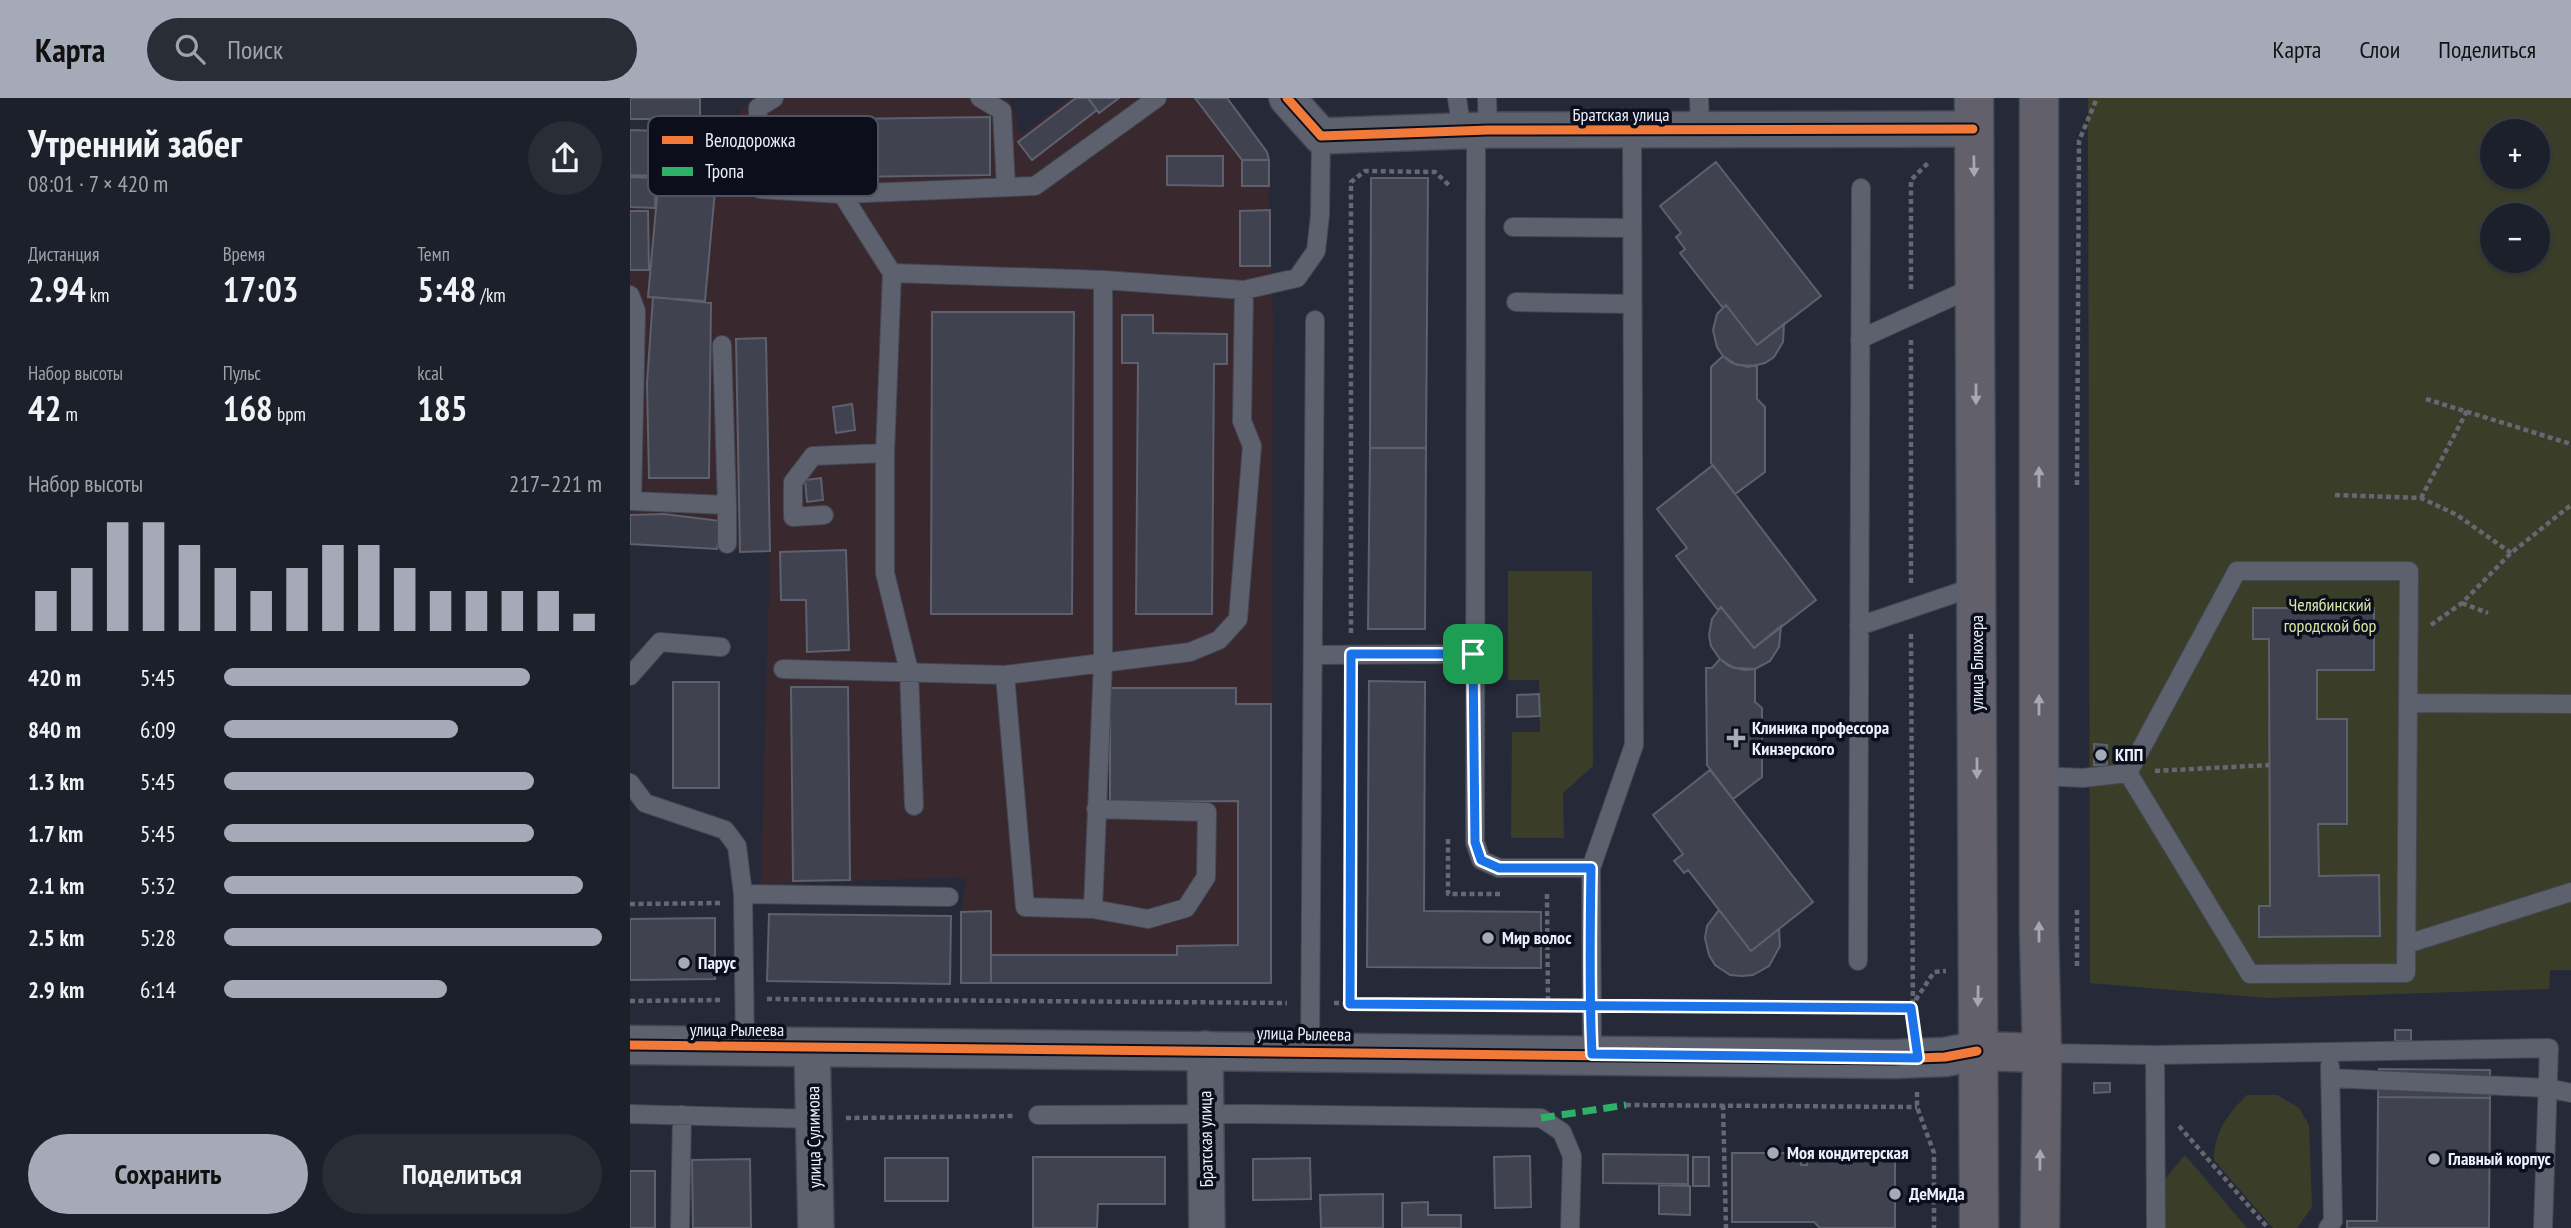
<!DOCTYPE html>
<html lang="ru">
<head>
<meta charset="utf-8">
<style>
  :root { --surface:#1c202a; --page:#292d36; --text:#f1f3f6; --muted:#a0a3a8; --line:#3a3e47; --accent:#a5aab9 }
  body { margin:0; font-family:"PT Sans Narrow",sans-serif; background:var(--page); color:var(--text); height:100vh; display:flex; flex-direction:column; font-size:26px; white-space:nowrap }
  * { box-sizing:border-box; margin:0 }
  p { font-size:23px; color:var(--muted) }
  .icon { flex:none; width:38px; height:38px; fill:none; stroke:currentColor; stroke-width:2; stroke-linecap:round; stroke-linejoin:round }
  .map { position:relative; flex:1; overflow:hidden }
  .drawer { display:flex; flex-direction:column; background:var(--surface); width:630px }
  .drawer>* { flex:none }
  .tools { position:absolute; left:1850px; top:21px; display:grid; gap:14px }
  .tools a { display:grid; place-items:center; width:70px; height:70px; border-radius:50%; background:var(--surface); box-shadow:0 2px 5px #0004,0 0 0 2px var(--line); font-size:35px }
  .pin { position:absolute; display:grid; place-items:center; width:60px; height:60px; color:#fff; margin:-30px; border-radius:14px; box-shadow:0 4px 10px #0006 }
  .round { display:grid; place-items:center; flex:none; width:74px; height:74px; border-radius:37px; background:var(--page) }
  .summary { display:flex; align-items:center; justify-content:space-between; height:119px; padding:0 28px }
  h1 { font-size:38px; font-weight:700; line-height:52px }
  .figures { display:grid; grid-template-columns:repeat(3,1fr); gap:10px; height:119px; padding:7px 28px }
  .figures div { display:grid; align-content:center }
  .figures b { font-size:35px; font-weight:700 }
  .figures small { font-size:19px; font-weight:400 }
  .figures p { font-size:19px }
  .chart { height:196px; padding:14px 28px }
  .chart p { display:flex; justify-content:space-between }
  .chart svg { width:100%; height:126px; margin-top:7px; stroke:var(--accent); stroke-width:6 }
  .action { display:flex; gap:14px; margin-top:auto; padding:14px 28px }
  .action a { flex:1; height:80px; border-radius:42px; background:var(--accent); color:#111; font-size:28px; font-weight:700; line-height:80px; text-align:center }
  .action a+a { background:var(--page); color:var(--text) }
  ul { padding:0 28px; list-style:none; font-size:23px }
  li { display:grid; grid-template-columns:112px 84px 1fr; align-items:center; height:52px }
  li i { height:18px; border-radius:9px; background:var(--accent) }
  header { display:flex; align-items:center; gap:42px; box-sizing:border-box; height:98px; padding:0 35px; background:var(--accent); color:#111 }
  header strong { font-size:33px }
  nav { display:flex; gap:38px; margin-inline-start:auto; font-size:24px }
  .search { width:490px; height:63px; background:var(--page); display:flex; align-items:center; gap:18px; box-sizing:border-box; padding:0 24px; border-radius:38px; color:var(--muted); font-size:26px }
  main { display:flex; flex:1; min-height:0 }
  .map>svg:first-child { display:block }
  .industrial { fill:#39282e }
  .green { fill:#3a3e28; fill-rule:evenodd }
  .building { fill:#40434f; stroke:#5d606d; stroke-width:2 }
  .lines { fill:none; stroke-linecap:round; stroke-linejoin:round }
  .service-casing { stroke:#444854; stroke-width:20 }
  .minor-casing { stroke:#444854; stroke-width:38 }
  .tertiary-casing { stroke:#444854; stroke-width:41 }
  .primary-casing { stroke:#444854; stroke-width:41 }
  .path { stroke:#656873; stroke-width:4.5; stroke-dasharray:5 3.5; stroke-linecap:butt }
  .service { stroke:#5d616d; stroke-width:18 }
  .minor { stroke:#5d616d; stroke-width:35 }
  .tertiary { stroke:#5d616d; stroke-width:38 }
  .primary { stroke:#61606b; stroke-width:38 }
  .quiet { stroke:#2db169; stroke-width:7; stroke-dasharray:14 7; stroke-linecap:butt }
  .cycleway-casing { stroke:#0c0f1b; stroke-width:13 }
  .cycleway { stroke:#f17a3a; stroke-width:9 }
  .oneway { fill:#a6a8b4 }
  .route-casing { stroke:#fff; stroke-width:14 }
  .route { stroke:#1a73e8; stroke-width:9 }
  .poi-dot { fill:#a5aab9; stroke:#0c0f1b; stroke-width:2.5 }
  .labels { text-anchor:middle; stroke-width:7; stroke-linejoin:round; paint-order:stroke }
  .street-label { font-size:18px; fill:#eaeffe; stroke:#0c0f1b }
  .park-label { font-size:18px; fill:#dce6a8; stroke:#0c0f1b }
  .poi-label { font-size:18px; font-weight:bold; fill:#eaeffe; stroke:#0c0f1b; text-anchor:start }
  .key { fill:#0c0f1b; stroke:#4f525f; stroke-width:2 }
  .key-label { font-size:19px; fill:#eaeffe }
</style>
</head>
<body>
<header>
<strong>Карта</strong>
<div class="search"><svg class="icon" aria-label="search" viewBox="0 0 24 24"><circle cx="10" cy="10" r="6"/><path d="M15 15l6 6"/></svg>Поиск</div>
<nav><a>Карта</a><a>Слои</a><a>Поделиться</a></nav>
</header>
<main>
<section class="drawer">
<div class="summary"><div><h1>Утренний забег</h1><p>08:01 · 7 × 420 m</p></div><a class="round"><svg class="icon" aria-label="share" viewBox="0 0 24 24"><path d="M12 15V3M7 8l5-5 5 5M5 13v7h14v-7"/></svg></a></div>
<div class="figures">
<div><p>Дистанция</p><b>2.94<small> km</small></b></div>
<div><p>Время</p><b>17:03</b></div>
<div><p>Темп</p><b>5:48<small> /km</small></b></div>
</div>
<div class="figures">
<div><p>Набор высоты</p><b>42<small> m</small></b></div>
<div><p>Пульс</p><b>168<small> bpm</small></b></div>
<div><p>kcal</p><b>185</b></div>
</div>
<div class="chart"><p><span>Набор высоты</span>217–221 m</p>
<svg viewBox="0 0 160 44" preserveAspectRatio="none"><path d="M5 44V30M15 44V22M25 44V6M35 44V6M45 44V14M55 44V22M65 44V30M75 44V22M85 44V14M95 44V14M105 44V22M115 44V30M125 44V30M135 44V30M145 44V30M155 44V38"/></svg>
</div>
<ul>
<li><b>420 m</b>5:45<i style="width:81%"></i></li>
<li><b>840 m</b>6:09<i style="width:62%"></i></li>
<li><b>1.3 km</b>5:45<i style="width:82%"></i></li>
<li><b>1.7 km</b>5:45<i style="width:82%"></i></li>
<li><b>2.1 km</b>5:32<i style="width:95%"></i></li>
<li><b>2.5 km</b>5:28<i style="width:100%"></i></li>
<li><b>2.9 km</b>6:14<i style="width:59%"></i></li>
</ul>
<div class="action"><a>Сохранить</a><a>Поделиться</a></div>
</section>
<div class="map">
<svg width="1941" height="1130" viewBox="0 0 1941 1130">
  <rect width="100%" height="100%" fill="#262a38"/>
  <!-- industrial -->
  <path class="industrial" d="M123,0H374L380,3L391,37L440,0H597L637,54L643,216L641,885H331V814L337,779L131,786L140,454L0,446V32L89,37Z"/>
  <!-- green -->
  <path class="green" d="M1458,0H1941V872H1920L1919,891L1637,900L1460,885ZM1862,33H1908V79H1862ZM1862,117H1908V163H1862Z
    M878,473H962L963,668L933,695L934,740H881L882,634H910L909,582H878Z
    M1617,997H1647L1669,1010L1679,1027L1682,1109L1667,1130H1643L1584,1062C1583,1036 1599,1014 1617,997Z
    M1555,1057L1617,1130H1531L1530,1087Z"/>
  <!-- building -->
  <path class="building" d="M0,0H70V21H0Z
    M446,0H458L467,12L402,62L388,44Z
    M458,0H489L469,15Z
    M565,0H597L637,54L639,62H612Z
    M360,19V77L140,80L139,22Z
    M0,32L33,33L29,78L0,77Z
    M33,33L90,37L75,203L18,199Z
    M537,58H593V88L537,87Z
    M612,62H639V88H612Z
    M1086,64L1191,198L1127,247L1096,207L1093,210L1050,155L1055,151L1046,139L1051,135L1030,108Z
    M0,79L26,80L25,110L0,109Z
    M741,80H798L796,350H740Z
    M640,112V168H610V113Z
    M0,113H18L19,172H0Z
    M23,199L81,205L79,380H19L17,286Z
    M1096,207L1127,247L1154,226L1153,244L1144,259L1135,265L1118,269L1102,265L1093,258L1087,249L1083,232L1087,216Z
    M302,214H444L442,516H301Z
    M492,217H523V235L597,236V266H584L582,516H506L508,265H492Z
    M136,240L140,453L110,454L106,241Z
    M1093,258L1107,267L1127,268V301L1135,309V374L1105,396L1081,365V269Z
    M222,306L225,332L206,335L203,309Z
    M740,350H796L795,531H738Z
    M1083,367L1186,502L1124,550L1091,509L1088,512L1046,458L1057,450L1027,411Z
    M191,380L193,402L177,404L175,382Z
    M34,416L91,423L87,451L0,446V417Z
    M216,452L219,552L177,554L176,502H151L150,454Z
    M1091,509L1124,550L1151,528L1149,549L1140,563L1125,571L1114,572L1099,568L1090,561L1081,548L1079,537L1082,521Z
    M1623,510H1744V572H1687V621H1717V726H1688L1689,778L1749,777L1750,838L1629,839V808H1640L1639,541H1623Z
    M1090,561L1104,570L1125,571V604L1132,610V679L1103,701L1077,667L1076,570H1082Z
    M739,583L795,584L794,813L911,814V870L737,869Z
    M43,584H89V690H43Z
    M161,589H218L220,782L163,783Z
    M480,590H606V606H641V885H361V857H547V848L608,847V703L480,704Z
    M909,596L910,618L887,619V597Z
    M1464,646L1477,647V667H1464Z
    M1080,672L1183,804L1121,853L1058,772L1054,775L1044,763L1053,756L1023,717Z
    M1089,812L1121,853L1149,831L1150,848L1139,868L1123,877L1112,878L1100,877L1085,867L1079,857L1075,840L1077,828Z
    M361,813V885H331V814Z
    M139,816L321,818L320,886L137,883Z
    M85,820V881L0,882V821Z
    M1765,932H1781V943H1765Z
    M1749,971L1860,972V1000L1748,999Z
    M1464,985H1480V994L1464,995Z
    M1748,999L1860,1000L1859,1130H1717V1123H1747Z
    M1102,1055H1171V1067H1177V1063H1265V1130H1190L1184,1124H1102Z
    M973,1056L1058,1057V1086L973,1085Z
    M900,1058L901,1109L865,1110L864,1059Z
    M403,1059H535V1106H468L467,1130H403Z
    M1063,1059H1079V1088H1063Z
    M255,1060H318V1103H255Z
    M680,1060L681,1101L623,1102V1061Z
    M120,1061L121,1130H63L62,1062Z
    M0,1073H25V1130H0Z
    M1029,1087L1060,1088V1117L1029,1116Z
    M753,1096V1130H691L690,1097Z
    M798,1104V1117H831V1130H772V1105Z"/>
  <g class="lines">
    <!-- service casing -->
    <g class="service-casing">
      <path id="service" d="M144,0L128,10L130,91L212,96L262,175
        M350,0L372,13L376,89
        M827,0L832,34
        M857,0L858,32
        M1069,0L1070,32
        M846,33L845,744L851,762L869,770H961L962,956
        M212,96L405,88L527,0
        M883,129L1002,130
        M0,197L6,213L2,403
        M886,204L1001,206
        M1230,241L1346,188
        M0,403L97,407L92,247
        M97,407V446
        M194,417L163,419V384L183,358L255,355
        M1229,528L1347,488
        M683,557L843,556
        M153,571L375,577L560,554L589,542L608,521L622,348L612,323L614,192
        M375,577L395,809L463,811L473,564V182
        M0,578L30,544L91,549
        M1778,605L1941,606
        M1409,678L1453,680L1498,675L1607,473H1779L1776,875L1620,876L1498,675
        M0,685L15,705L95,732L107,748L113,796L115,948
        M284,708L279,573L255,475V355L262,175L473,182L614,192L667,180L686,153L690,117L691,38
        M961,770L1004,647L1002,33
        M113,796L319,799
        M463,811L518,821L556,810L576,779L577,714L466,711
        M1777,846L1941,794
        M1228,863L1231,90
        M680,952L685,222
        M1412,955L1525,957L1919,950L1913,1130
        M1525,957L1526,1130
        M1700,980L1918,990L1941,995
        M0,1016L184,1021
        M408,1017L618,1016L911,1020L932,1034L942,1058L940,1130
        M50,1130L52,1017
        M1698,1130L1703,1123L1700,968"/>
    </g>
    <!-- minor casing -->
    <g class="minor-casing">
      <path id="minor" d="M657,0L691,38L858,32L1343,31
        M182,948L186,1130
        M575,951L577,1130"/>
    </g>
    <!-- tertiary casing -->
    <g class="tertiary-casing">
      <path id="tertiary" d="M0,947L1262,961L1315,959L1347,953"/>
    </g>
    <!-- primary casing -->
    <g class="primary-casing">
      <path id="primary" d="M1344,0L1349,1130
        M1409,0V835L1412,955L1410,1130
        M1347,953L1412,955"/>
    </g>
    <!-- path -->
    <path class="path" d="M1281,191V82L1299,64
      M1281,242V485
      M1796,301L1941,346
      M1447,387L1449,43L1467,0
      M1705,397L1791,400L1827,417L1881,455
      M1791,400L1837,313
      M1832,505L1858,515
      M1801,527L1832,505L1881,455L1941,407
      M721,535V84L735,73L805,74L821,89
      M1281,536L1283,926
      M1525,673L1639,667
      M818,741V796H870
      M917,796L918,909
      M0,806L91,805
      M1447,812V870
      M137,901L657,905
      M0,903L90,902
      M704,905L941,909
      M720,906L721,579
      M1281,909L1304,874L1316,873
      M984,910H1281
      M1287,994V1009L1304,1055V1130
      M996,1007L1287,1009
      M1093,1007L1096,1130
      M216,1020L386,1018
      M1549,1028L1638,1130"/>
    <!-- service -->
    <use href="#service" class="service"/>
    <!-- minor -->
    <use href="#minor" class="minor"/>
    <!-- tertiary -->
    <use href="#tertiary" class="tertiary"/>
    <!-- primary -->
    <use href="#primary" class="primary"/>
    <!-- quiet -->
    <path class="quiet" d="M911,1020L996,1007"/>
    <!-- cycleway casing -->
    <g class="cycleway-casing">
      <path id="cycleway" d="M657,0L691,38L858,32L1343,31
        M0,947L1262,961L1315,959L1347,953"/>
    </g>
    <!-- cycleway -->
    <use href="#cycleway" class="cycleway"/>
  </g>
  <!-- one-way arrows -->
  <defs><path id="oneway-solid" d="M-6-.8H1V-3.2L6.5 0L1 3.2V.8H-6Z" transform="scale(1.75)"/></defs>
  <g class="oneway">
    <use href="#oneway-solid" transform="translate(1344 68) rotate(89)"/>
    <use href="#oneway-solid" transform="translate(1346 296) rotate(90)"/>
    <use href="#oneway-solid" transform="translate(1409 379) rotate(-90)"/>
    <use href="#oneway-solid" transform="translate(1409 607) rotate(-90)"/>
    <use href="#oneway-solid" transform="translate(1347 670) rotate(90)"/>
    <use href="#oneway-solid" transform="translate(1409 834) rotate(-90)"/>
    <use href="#oneway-solid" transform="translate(1348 898) rotate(91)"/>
    <use href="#oneway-solid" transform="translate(1410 1062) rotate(-89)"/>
  </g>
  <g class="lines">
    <!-- route casing -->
    <g class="route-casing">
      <path id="route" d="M843,556L845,744L851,762L869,770H961C960,832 959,894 962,956L1288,960L1281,910L720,906L721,556H843"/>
    </g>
    <!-- route -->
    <use href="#route" class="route"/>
  </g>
  <!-- markers -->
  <g class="poi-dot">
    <path d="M1102.5 629.5h7v7h7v7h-7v7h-7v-7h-7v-7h7z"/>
    <circle cx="1471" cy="657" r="7"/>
    <circle cx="858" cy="840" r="7"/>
    <circle cx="54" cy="865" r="7"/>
    <circle cx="1143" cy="1055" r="7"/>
    <circle cx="1804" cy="1061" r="7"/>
    <circle cx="1265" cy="1096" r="7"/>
  </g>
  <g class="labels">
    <!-- street labels -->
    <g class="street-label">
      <text x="991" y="23">Братская улица</text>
      <text transform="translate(1347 565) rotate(-90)" y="6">улица Блюхера</text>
      <text x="107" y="938">улица Рылеева</text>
      <text transform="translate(674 936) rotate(1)" y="6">улица Рылеева</text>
      <text transform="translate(184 1039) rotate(-91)" y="6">улица Сулимова</text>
      <text transform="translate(576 1041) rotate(-91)" y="6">Братская улица</text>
    </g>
    <!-- park labels -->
    <g class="park-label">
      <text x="1700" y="513">Челябинский<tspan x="1700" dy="21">городской бор</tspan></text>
    </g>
    <!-- poi labels -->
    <g class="poi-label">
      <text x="1122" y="636">Клиника профессора<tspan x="1122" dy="21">Кинзерского</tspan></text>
      <text x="1485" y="663">КПП</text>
      <text x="872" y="846">Мир волос</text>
      <text x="68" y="871">Парус</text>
      <text x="1157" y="1061">Моя кондитерская</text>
      <text x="1818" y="1067">Главный корпус</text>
      <text x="1279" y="1102">ДеМиДа</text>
    </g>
  </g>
  <!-- legend -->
  <rect x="18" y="18" width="230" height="80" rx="10" class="key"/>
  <rect x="32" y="38" width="31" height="8" fill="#f17a3a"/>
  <rect x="32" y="69" width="31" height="9" fill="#2db169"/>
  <g class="key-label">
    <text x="75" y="49">Велодорожка</text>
    <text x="75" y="80">Тропа</text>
  </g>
</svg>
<div class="tools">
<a>+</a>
<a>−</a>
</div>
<div class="pin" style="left:843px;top:556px;background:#1e9e55"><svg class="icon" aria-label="arrive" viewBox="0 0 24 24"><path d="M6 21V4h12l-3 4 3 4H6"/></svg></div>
</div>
</main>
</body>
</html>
